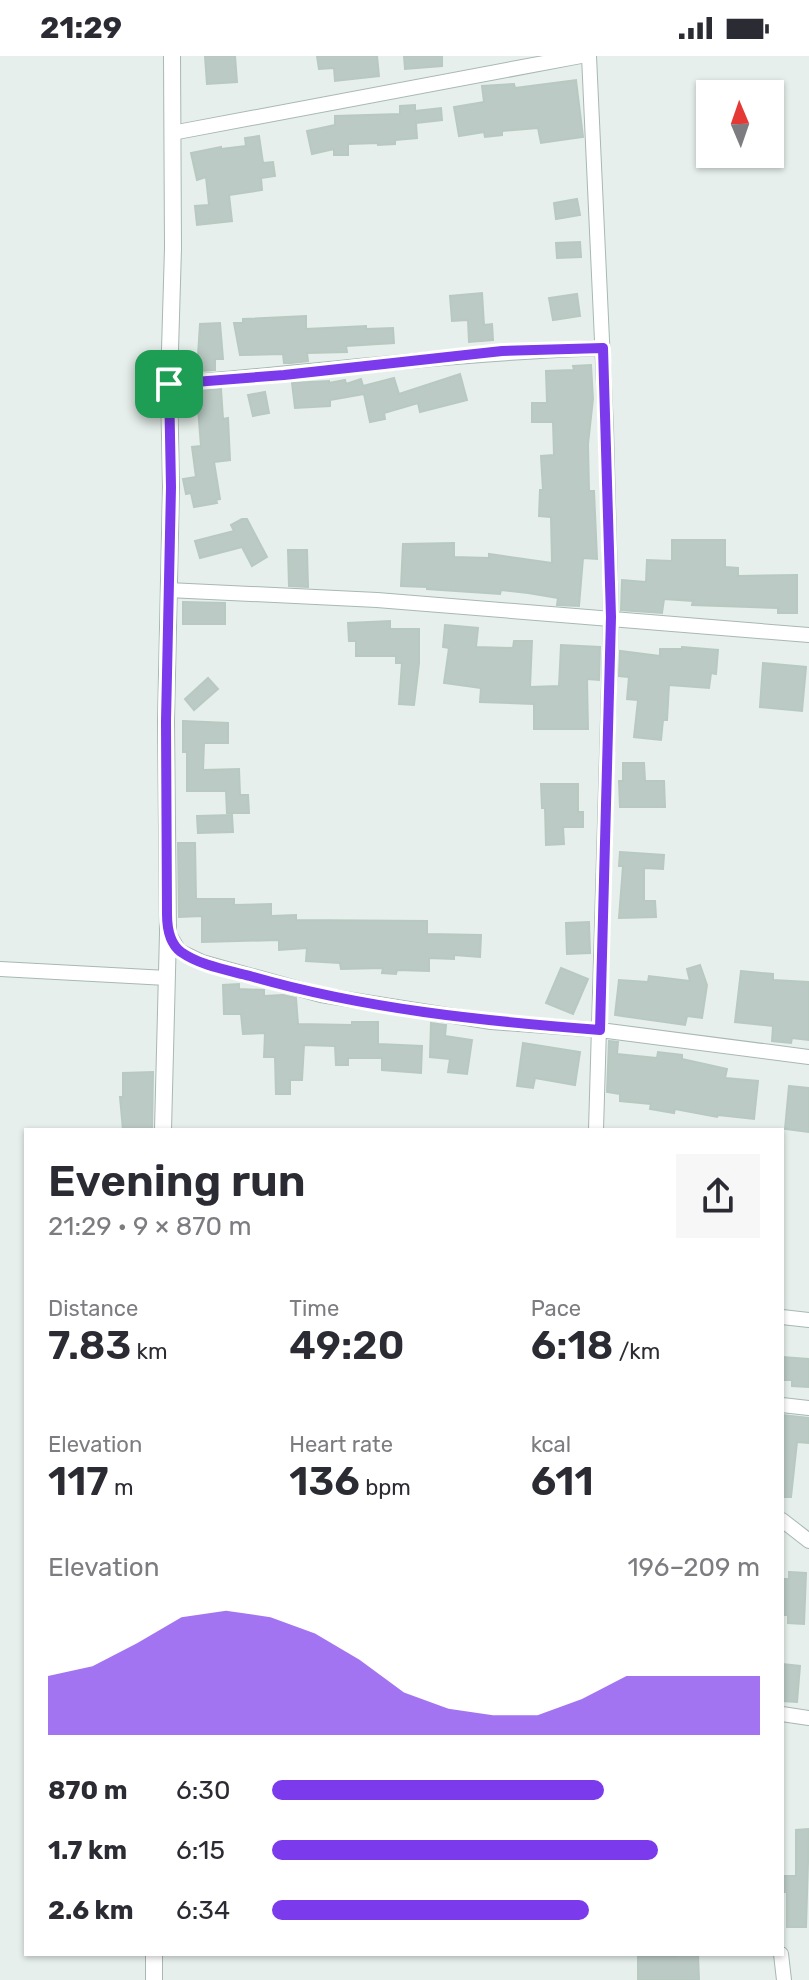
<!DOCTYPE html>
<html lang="en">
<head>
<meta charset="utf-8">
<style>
  :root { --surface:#fff; --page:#f7f7f7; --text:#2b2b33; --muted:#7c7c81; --accent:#7c3aed }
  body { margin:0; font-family:Rubik,sans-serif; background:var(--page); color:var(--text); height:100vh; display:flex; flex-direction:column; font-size:30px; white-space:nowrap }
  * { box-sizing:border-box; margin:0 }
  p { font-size:26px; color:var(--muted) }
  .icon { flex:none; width:44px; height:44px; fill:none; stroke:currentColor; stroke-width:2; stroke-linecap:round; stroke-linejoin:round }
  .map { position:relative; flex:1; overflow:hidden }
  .side { position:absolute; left:24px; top:1072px; width:760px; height:828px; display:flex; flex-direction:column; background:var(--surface); border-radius:0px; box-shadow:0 2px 6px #0004 }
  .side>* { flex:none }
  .needle { width:52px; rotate:358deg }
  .controls { position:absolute; left:696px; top:24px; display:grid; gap:16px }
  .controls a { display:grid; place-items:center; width:88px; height:88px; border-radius:0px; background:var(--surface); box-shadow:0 2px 6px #0004; font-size:40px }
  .pin { position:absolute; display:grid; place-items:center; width:68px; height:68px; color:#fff; margin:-34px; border-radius:16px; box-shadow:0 4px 12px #0006 }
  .round { display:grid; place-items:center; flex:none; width:84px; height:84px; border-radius:0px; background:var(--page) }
  .overview { display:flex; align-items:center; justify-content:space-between; height:136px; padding:0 24px }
  h1 { font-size:44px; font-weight:600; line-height:60px }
  .stats { display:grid; grid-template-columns:repeat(3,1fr); gap:12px; height:136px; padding:8px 24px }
  .stats div { display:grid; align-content:center }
  .stats b { font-size:40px; font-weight:600 }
  .stats small { font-size:22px; font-weight:400 }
  .stats p { font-size:22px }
  .chart { height:224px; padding:16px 24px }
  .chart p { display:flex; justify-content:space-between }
  .chart svg { width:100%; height:144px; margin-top:8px; fill:var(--accent); opacity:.7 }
  ul { padding:0 24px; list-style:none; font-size:26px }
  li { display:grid; grid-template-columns:128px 96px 1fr; align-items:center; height:60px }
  li i { height:20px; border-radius:10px; background:var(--accent) }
  .status { display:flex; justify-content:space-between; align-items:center; height:56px; padding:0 40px; background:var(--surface); direction:ltr }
  .status svg { height:22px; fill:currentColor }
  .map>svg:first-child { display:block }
  .building { fill:#bbcac4; stroke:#b8c9c2; stroke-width:2 }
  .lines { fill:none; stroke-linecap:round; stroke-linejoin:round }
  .minor-casing { stroke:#a8b8b2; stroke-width:16 }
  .tertiary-casing { stroke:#a8b8b2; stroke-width:18 }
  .minor { stroke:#fff; stroke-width:14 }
  .tertiary { stroke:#fff; stroke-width:16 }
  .route-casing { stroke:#fff; stroke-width:16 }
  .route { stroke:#7c3aed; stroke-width:10 }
</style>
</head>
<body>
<div class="status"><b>21:29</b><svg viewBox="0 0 49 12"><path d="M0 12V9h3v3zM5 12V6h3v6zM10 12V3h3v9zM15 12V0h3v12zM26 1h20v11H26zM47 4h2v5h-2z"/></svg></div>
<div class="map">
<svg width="809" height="1924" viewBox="0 0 809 1924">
  <rect width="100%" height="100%" fill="#e6efeb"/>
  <!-- building -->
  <path class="building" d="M205,0H235L237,26L207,28Z
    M317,0H377L379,20L335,25L334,12L319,13Z
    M404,0H442V10L405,13Z
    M576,24L583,81L541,87L538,72L502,75V79L485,81L484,76L459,80L454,51L484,46L482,30L514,28L515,32Z
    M415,49V55L441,52L442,64L416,67L417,82L395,84V88L378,89V87L348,88V99H334V93L312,98L307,75L335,69V60L400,58V50Z
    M259,80L263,107L273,106L275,120L261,122L262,134L229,139L232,165L197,169L195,150L209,149L206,121L197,124L191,97L221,91V93L246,90L245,82Z
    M577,143L580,159L556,163L554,147Z
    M580,186L581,201L557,202L556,187Z
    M482,237L484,269L492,268L493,284L469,286L468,264L452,265L450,240Z
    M577,238L580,260L553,264L549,242Z
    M306,260V273L366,270V273L393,272L394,287L346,290L347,296L307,297L308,305L291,307H284L283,298L240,299L234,267H243V263Z
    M220,267L223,303H215V314L197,315L200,268Z
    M591,309L593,343L588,388L589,435H594L597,503L583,502L579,550L557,549L558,542L528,537L501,534L500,538L427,533V531L401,530L403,488L454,487V501L489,502V498L552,507L551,461L539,460L540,434H543L541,400L554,399L553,366H532V347H547L546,315L574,314L573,310Z
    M460,318L467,344L420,356L418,347L384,357L385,363L370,366L364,338L330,344V350L295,352L292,327L329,325V327L345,324L346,328L361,323L363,330L394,322L399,338Z
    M221,333L223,363L228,362L230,404L214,406L220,443L216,444L217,447L194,451L191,437L186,438L183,423L196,421L192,391L201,390L198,353H188L187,336Z
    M265,336L269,357L253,360L248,339Z
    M242,463H247L267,501L252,510L242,491L200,502L195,485L234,475L231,469Z
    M672,484H725V511L738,512V520L797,519V557H778V552L692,549L693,545L664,543L662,557L621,554L622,524L646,526L647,504L672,505Z
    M288,494H307L308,531L289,530Z
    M183,546L225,547V568H183Z
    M390,565V573H419V607L414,649L399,648L402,607H396V600H356V585H349L348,567Z
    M445,569L478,572L476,591L513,592L514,585H532L530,631L559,630L561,589L600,591L599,624L587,623L588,673H534V648L480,646L481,632L444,627L449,592L443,591Z
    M682,591L718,594L716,618L711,617L709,632L669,629L667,664H663L661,684L634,681L638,644L627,643L629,621L619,620L620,595L660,600V593H682Z
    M763,607L806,611L802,655L760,651Z
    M208,622L218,633L194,654L185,643Z
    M183,665L228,667V687H204L203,714L239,713L240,739H248L249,757H227L226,735H187V696H183Z
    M623,707H644L645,725H664L665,751H620L619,725H623Z
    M541,728H578V756H583V771H563L564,788L546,789L545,752H542Z
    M232,759L233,776L198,777L197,760Z
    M178,787H195L196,843H234V849L271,848V860L296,859V864L427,865V878L481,879L480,901L454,899V903L429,902V915L397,914L396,918L382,917L383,912L341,913L340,907L306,905L307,892L279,894V884L202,886V860L179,861Z
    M620,796L664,799L663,813L644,812V845H655L656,861L619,862L623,810H619Z
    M589,866L590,897L567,898L566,867Z
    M700,909L707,929L702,962L687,960L685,969L615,959L619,924L648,926L649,920L690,925L687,913Z
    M561,912L588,923L573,958L546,947Z
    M741,915L773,918V924L809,926V984L792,982L791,987L772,985L773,970L735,966Z
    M239,928V933L264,934V940L283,939L296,942L298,968L352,969V966H378V988L422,990L421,1017L382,1014V1002H348V1009H336L335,990L304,989L302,1024H290V1038H276L275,1001H264L265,977L243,978L241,958H224L223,929Z
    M431,967L446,969L445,980L472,984L467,1018L448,1016L450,1003L430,1001Z
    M609,985L618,986L617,998L657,1002L658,996L682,999V1003L727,1013L725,1022L758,1025L754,1063L718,1059L717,1061L675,1053L674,1057L650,1053L651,1048L620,1045V1038L607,1036Z
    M523,987L580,996L575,1029L535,1022L533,1032L517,1030Z
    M153,1016L152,1074H123L120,1041H123V1017Z
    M789,1030L809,1032V1076L785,1073Z
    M782,1301L809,1303V1331L792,1330V1324H782Z
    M782,1359L809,1362V1387L797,1386L791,1441H782Z
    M789,1516L806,1517L804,1568L788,1567V1559H782V1523H789Z
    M782,1608L800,1610L797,1646L782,1645Z
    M809,1773L806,1871H787V1836H782V1820H796V1774Z
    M676,1898H698L699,1924H638V1901H676Z"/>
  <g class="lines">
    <!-- minor casing -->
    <g class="minor-casing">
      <path id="minor" d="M589,0L606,372L611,561L596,1074
        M172,77L581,0
        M169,328C314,316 458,297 603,292
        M168,534L377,544L809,579
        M168,877L179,895L202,906L321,939L491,966L600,974L809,1001
        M0,913L167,922
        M782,1261L809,1264
        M782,1349L809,1352
        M782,1464L809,1485
        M782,1658L809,1662
        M781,1898L784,1924"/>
    </g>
    <!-- tertiary casing -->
    <g class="tertiary-casing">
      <path id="tertiary" d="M163,1074L168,877L166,665L171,431L169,328L173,192L172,0
        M154,1898V1924"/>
    </g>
    <!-- minor -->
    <use href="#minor" class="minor"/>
    <!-- tertiary -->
    <use href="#tertiary" class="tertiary"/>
  </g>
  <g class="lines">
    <!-- route casing -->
    <g class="route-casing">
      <path id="route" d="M603,292L611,561L600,974C483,965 364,953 250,920C228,914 201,910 181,896C169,887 167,872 167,858L166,665L171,431L169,328L284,319L502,295Z"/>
    </g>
    <!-- route -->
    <use href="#route" class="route"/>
  </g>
</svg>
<div class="controls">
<a><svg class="needle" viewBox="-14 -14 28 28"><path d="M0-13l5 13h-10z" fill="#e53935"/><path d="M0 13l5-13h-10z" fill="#7c7c81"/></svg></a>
</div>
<div class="pin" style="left:169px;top:328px;background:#1e9e55"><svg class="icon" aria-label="arrive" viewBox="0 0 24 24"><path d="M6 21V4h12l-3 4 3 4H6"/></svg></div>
<section class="side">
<div class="overview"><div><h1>Evening run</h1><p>21:29 · 9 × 870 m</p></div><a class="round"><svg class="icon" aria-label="share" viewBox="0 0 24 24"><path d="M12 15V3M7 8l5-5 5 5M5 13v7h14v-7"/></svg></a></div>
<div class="stats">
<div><p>Distance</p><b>7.83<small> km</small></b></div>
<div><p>Time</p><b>49:20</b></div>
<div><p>Pace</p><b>6:18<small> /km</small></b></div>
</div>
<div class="stats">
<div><p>Elevation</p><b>117<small> m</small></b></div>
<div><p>Heart rate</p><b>136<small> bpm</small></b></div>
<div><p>kcal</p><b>611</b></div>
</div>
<div class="chart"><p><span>Elevation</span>196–209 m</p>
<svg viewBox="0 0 160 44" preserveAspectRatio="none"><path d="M0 44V26L10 23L20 16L30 8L40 6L50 8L60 13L70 21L80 31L90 36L100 38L110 38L120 33L130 26L140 26L150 26L160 26V44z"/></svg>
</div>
<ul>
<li><b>870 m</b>6:30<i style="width:68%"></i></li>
<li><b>1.7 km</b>6:15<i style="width:79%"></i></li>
<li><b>2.6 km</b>6:34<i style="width:65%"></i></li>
</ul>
</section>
</div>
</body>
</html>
